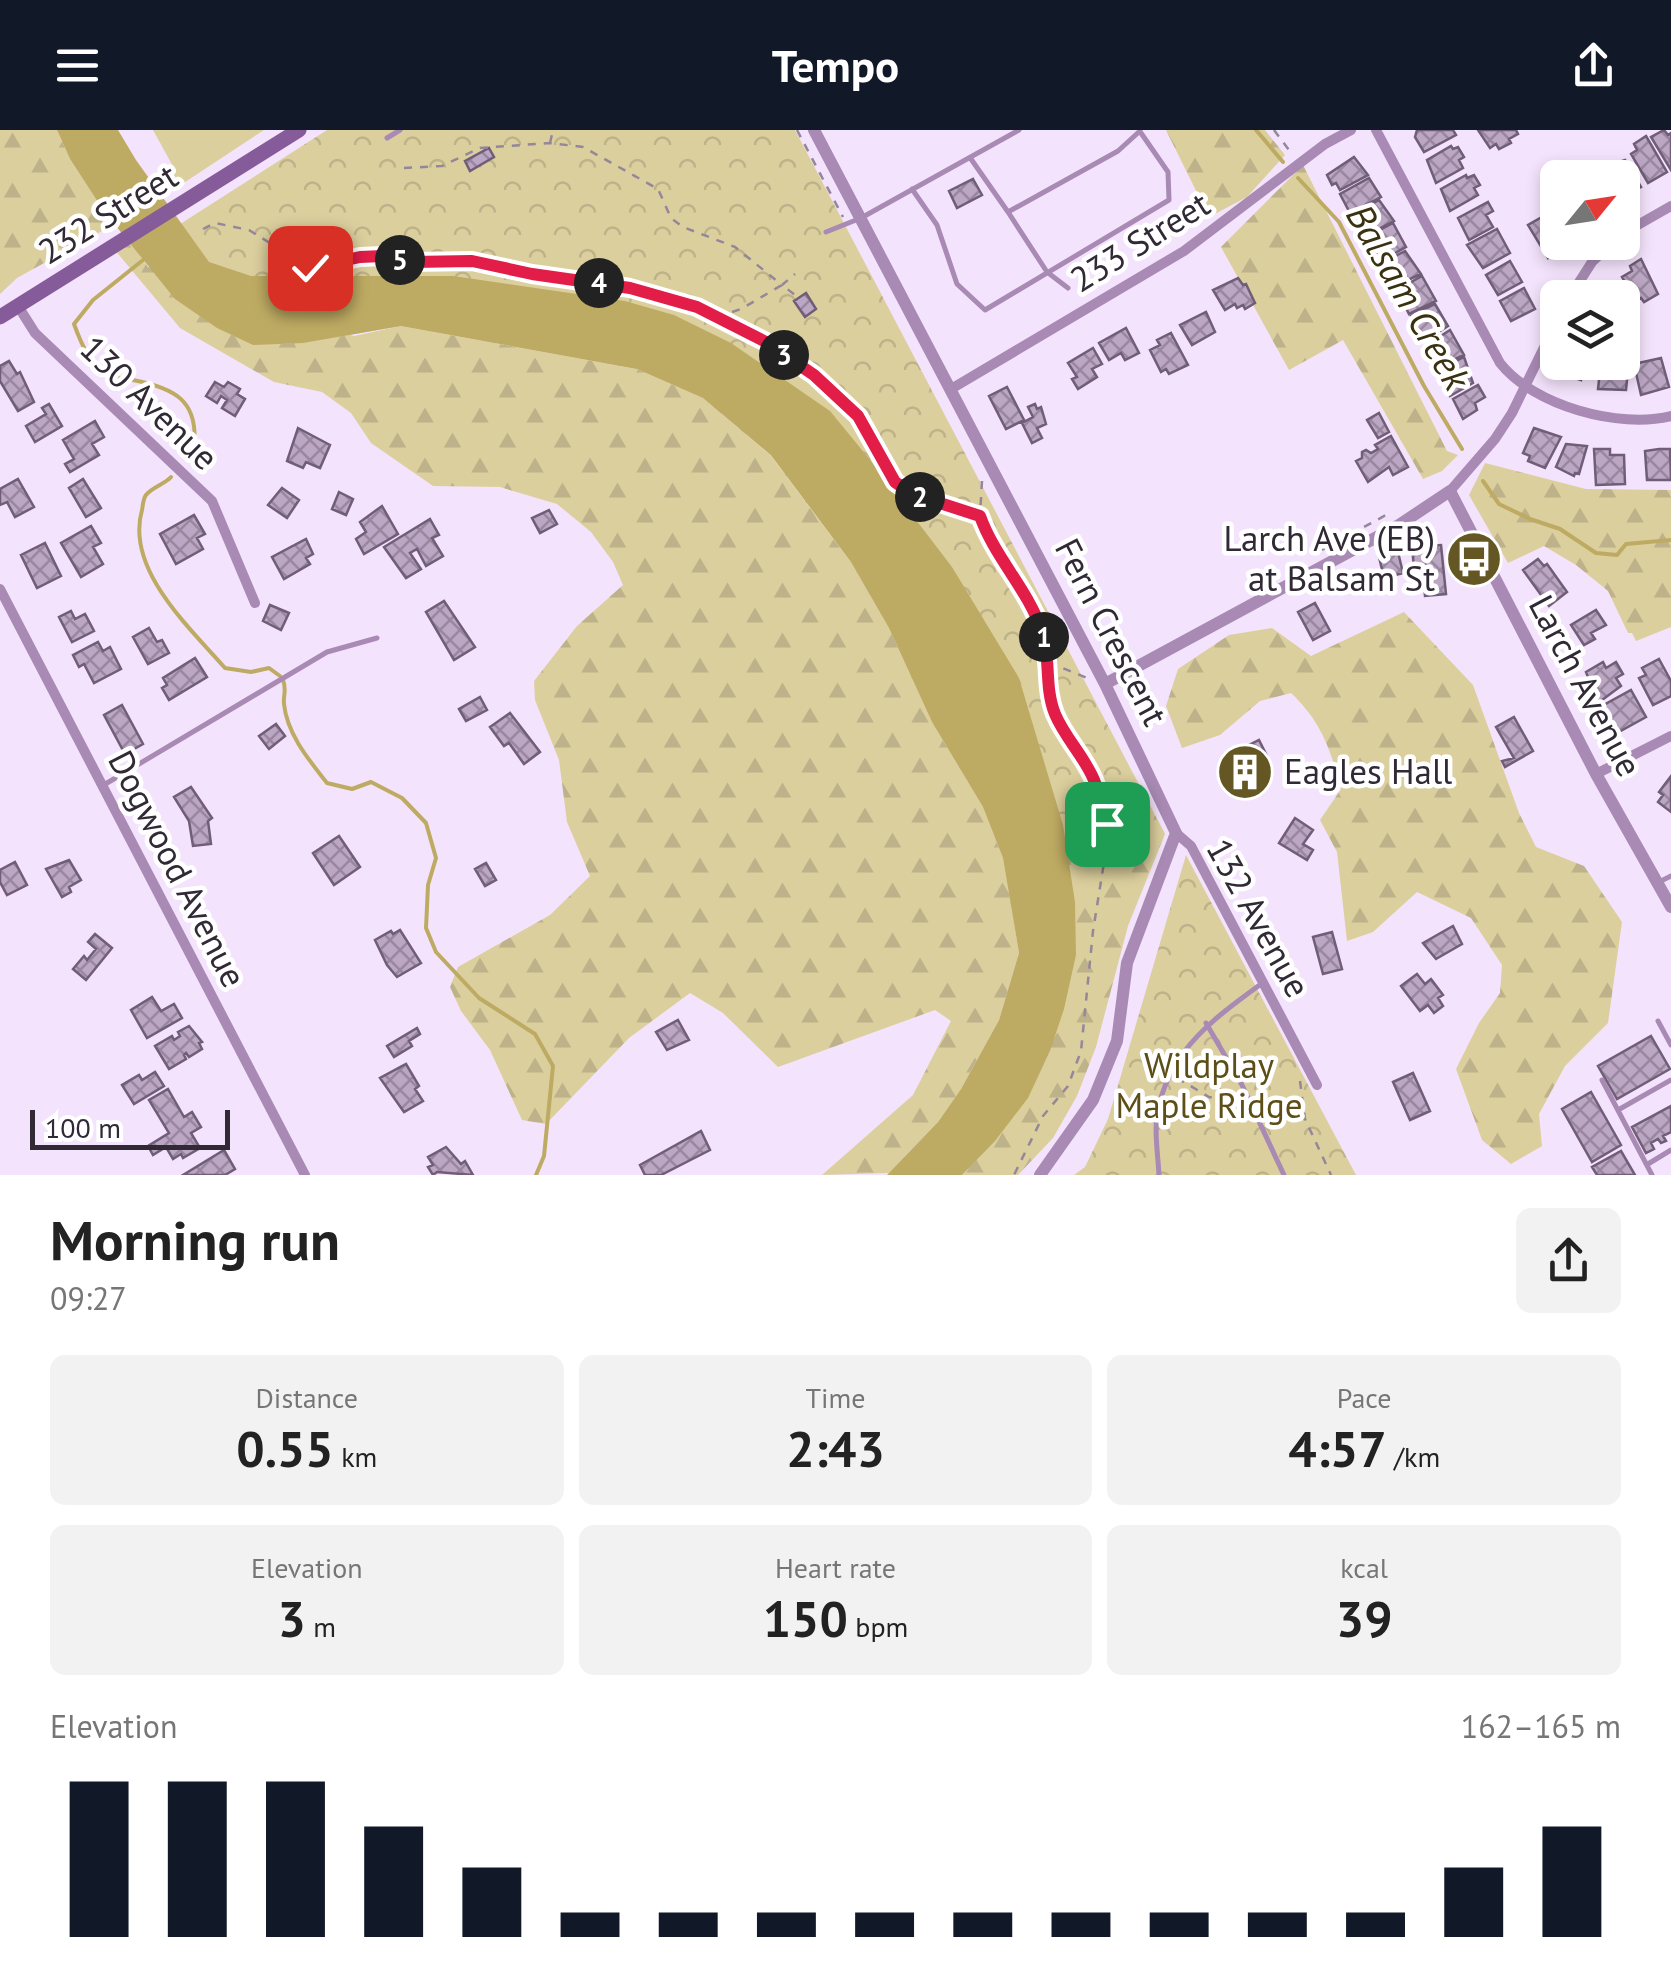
<!DOCTYPE html>
<html lang="en">
<head>
<meta charset="utf-8">
<style>
  :root { --surface:#fff; --page:#f2f2f2; --text:#222; --muted:#767676; --accent:#111827 }
  body { margin:0; font-family:"PT Sans",sans-serif; background:var(--page); color:var(--text); height:100vh; display:flex; flex-direction:column; font-size:38px; white-space:nowrap }
  * { box-sizing:border-box; margin:0 }
  p { font-size:32px; color:var(--muted) }
  .icon { flex:none; width:55px; height:55px; fill:none; stroke:currentColor; stroke-width:2; stroke-linecap:round; stroke-linejoin:round }
  .map { position:relative; height:1045px; overflow:hidden }
  .details { display:flex; flex-direction:column; background:var(--surface); flex:1 }
  .details>* { flex:none }
  .needle { width:65px; rotate:60deg }
  .buttons { position:absolute; left:1540px; top:30px; display:grid; gap:20px }
  .buttons a { display:grid; place-items:center; width:100px; height:100px; border-radius:15px; background:var(--surface); box-shadow:0 5px 15px #0003; font-size:50px }
  .scale { position:absolute; left:30px; bottom:25px; width:200px; box-sizing:border-box; padding-left:10px; border:5px solid #312935; border-top:0; font-size:28px; line-height:35px; white-space:nowrap; color:#312935; -webkit-text-stroke:8px #fff; paint-order:stroke }
  .pin { position:absolute; display:grid; place-items:center; width:85px; height:85px; color:#fff; margin:-42px; border-radius:20px; box-shadow:0 5px 15px #0006 }
  .km { position:absolute; width:50px; height:50px; margin:-25px; border-radius:50%; background:#222; color:#fff; font-size:28px; line-height:50px; text-align:center }
  .round { display:grid; place-items:center; flex:none; width:105px; height:105px; border-radius:15px; background:var(--page) }
  .overview { display:flex; align-items:center; justify-content:space-between; height:170px; padding:0 50px }
  h1 { font-size:55px; font-weight:800; line-height:75px }
  .figures { display:grid; grid-template-columns:repeat(3,1fr); gap:15px; height:170px; padding:10px 50px }
  .figures div { display:grid; align-content:center; border-radius:15px; background:var(--page); text-align:center }
  .figures b { font-size:50px; font-weight:800 }
  .figures small { font-size:28px; font-weight:400 }
  .figures p { font-size:28px }
  .chart { height:280px; padding:20px 50px }
  .chart p { display:flex; justify-content:space-between }
  .chart svg { width:100%; height:180px; margin-top:10px; stroke:var(--accent); stroke-width:6 }
  header { display:flex; justify-content:space-between; align-items:center; height:130px; padding:0 50px; background:var(--accent); color:#fff; font-size:45px; font-weight:800 }
  .map>svg:first-child { display:block }
  .green { fill:#dccf9e }
  .forest { fill:url(#forest-firs) }
  .park { fill:url(#park-crowns) }
  .water { fill:#beab63 }
  .lines { fill:none; stroke-linecap:round; stroke-linejoin:round }
  .stream { stroke:#beab63; stroke-width:4 }
  .building { fill:url(#building-cross-hatch); stroke:#705d78; stroke-width:2.5 }
  .path { stroke:#938799; stroke-width:2.5; stroke-dasharray:8 8; stroke-linecap:butt }
  .service { stroke:#a88ab4; stroke-width:5 }
  .minor { stroke:#a88ab4; stroke-width:10 }
  .tertiary { stroke:#a88ab4; stroke-width:12 }
  .secondary { stroke:#865b99; stroke-width:15 }
  .route-casing { stroke:#fff; stroke-width:20 }
  .route { stroke:#e11d48; stroke-width:12 }
  .labels { text-anchor:middle; stroke-width:9; stroke-linejoin:round; paint-order:stroke }
  .street-label { font-size:35px; fill:#312935; stroke:#fff }
  .poi-label { font-size:35px; fill:#312935; stroke:#fff; text-anchor:end }
  .park-label { font-size:35px; fill:#5c4e16; stroke:#fff }
  .water-label { font-size:38px; font-style:italic; fill:#3a3111; stroke:#fff }
</style>
</head>
<body>
<header><svg class="icon" aria-label="menu" viewBox="0 0 24 24"><path d="M4 6h16M4 12h16M4 18h16"/></svg>Tempo<svg class="icon" aria-label="share" viewBox="0 0 24 24"><path d="M12 15V3M7 8l5-5 5 5M5 13v7h14v-7"/></svg></header>
<div class="map">
<svg width="1671" height="1045" viewBox="0 0 1671 1045">
  <defs>
    <pattern id="forest-firs" width="22" height="20" patternUnits="userSpaceOnUse" patternTransform="scale(2.5)"><rect width="22" height="20" fill="#dccf9e"/><path d="M5 1l3.5 6h-7zM16 11l3.5 6h-7z" fill="#bdb289"/></pattern>
    <pattern id="park-crowns" width="20" height="18" patternUnits="userSpaceOnUse" patternTransform="scale(2.5)"><rect width="20" height="18" fill="#dccf9e"/><path d="M2 6a3 3 0 1 1 6 0M12 15a3 3 0 1 1 6 0" fill="none" stroke="#bdb289"/></pattern>
    <pattern id="building-cross-hatch" width="8" height="8" patternUnits="userSpaceOnUse" patternTransform="scale(2.5)"><rect width="8" height="8" fill="#bba6c4"/><path d="M0 0l8 8M0 8l8-8" fill="none" stroke="#9987a0"/></pattern>
  </defs>
  <rect width="100%" height="100%" fill="#f4e3fc"/>
  <!-- green -->
  <path class="green" d="M153,0H264L173,60L165,52L170,51L175,40Z"/>
  <!-- forest -->
  <path class="forest" d="M0,0H57L70,29L103,80L102,101L17,148L0,164Z
    M1166,0H1265L1285,25L1247,67L1209,87Z
    M1303,35L1447,321L1458,325L1442,341L1423,349L1343,210L1289,240L1221,117Z
    M129,109L148,137L354,206L401,196L637,239L703,268L770,325L851,432L889,498L932,592L983,677L1003,728L1013,786L1019,823L999,890L961,959L938,992L889,1043L822,1045L913,965L951,891L935,880L778,937L723,883L690,863L629,908L546,994L522,990L490,920L461,881L450,857L458,837L550,785L590,746L567,692L559,630L535,570L534,551L577,496L623,455L613,432L591,402L557,374L500,357L433,356L371,313L351,283L322,262L274,252L180,198L114,119Z
    M1485,333L1586,359L1671,360V497L1636,511L1632,503H1628L1608,461L1576,435L1544,416L1508,433L1469,365Z
    M1404,482L1473,555L1519,683L1536,717L1584,736L1622,792L1608,893L1565,936L1539,984L1542,1016L1511,1034L1482,1010L1456,939L1479,893L1500,863L1502,835L1471,788L1417,762L1373,802L1347,811L1337,722L1320,690L1341,659C1331,620 1321,591 1291,563L1260,571L1220,605L1182,618L1166,576L1178,539L1229,505L1272,498L1311,526Z
    M1079,547L1165,704L1128,796L1096,917L1077,966L1053,1008L1018,1045H962C1003,1002 1025,975 1050,921Z"/>
  <!-- park -->
  <path class="park" d="M327,0H795L1165,704L1013,786L1003,728L983,677L932,592L889,498L851,432L770,325L703,268L637,239L401,196L303,213L253,215L217,198L175,169L138,121Z
    M1186,725L1356,1045H1074L1085,1037L1108,989Z"/>
  <!-- water -->
  <path class="water" d="M57,0H118L136,30L209,132L251,146H453L625,171L674,185L731,213L830,281L871,331L952,437L1019,548L1063,695L1075,772L1076,825L1064,879L1050,921L1028,968L995,1011L962,1045H887L938,992L961,959L999,890L1019,823L1003,728L983,677L932,592L889,498L851,432L771,325L703,268L637,239L401,196L303,213L253,215L217,198L175,169L103,80L70,29Z"/>
  <g class="lines">
    <!-- stream -->
    <path class="stream" d="M1256,0L1283,32
      M1298,48L1339,92L1424,256L1462,319
      M143,130L93,170L74,194C82,216 89,233 110,245C116,249 125,249 133,250C174,258 199,270 194,317L181,324
      M171,347C165,354 152,357 146,365C143,369 143,375 142,380C125,439 190,498 225,538L251,542L269,538L280,546
      M1483,351L1499,374L1530,389L1560,399L1596,423L1617,425L1626,414L1671,410
      M283,550C287,560 283,565 284,574C287,604 309,630 327,653L352,659L371,652L402,668L426,693L436,728L428,755L426,798L436,822L479,868L535,904L553,936L544,1026L536,1045"/>
  </g>
  <!-- building -->
  <path class="building" d="M1417,0H1453L1456,5L1424,22L1415,7Z
    M1478,0H1516L1518,4L1509,9L1511,13L1499,19L1496,14L1490,18Z
    M1664,0L1668,5L1671,3V40L1651,7Z
    M1646,6L1667,42L1648,53L1631,24L1637,20L1634,14Z
    M1451,16L1453,19L1458,17L1464,27L1459,30L1463,38L1436,53L1427,30Z
    M489,18L494,27L470,41L465,31Z
    M1354,27L1368,45L1340,60L1336,53L1332,55L1327,45Z
    M1625,30L1641,57L1622,67V48H1604L1599,39Z
    M1466,45L1467,48L1474,45L1480,55L1474,58L1478,65L1450,81L1441,59Z
    M1369,48L1381,67L1350,83L1340,64Z
    M973,49L982,65L957,78L949,61Z
    M1379,70L1394,91L1365,106L1354,84Z
    M1488,72L1493,81L1486,85L1493,97L1469,110L1458,88Z
    M1542,87L1545,93L1553,88L1558,95V112H1565L1548,128L1528,95Z
    M1393,93L1406,117L1381,131L1367,107Z
    M1497,99L1510,123L1483,138L1467,115Z
    M1405,121L1421,144L1395,156L1392,150L1389,152L1380,134Z
    M1641,129L1658,164L1644,172L1641,168L1636,171L1622,147L1632,141L1630,136Z
    M1510,131L1522,152L1498,165L1486,145Z
    M1422,146L1436,171L1409,184L1397,160Z
    M1238,148L1243,155L1246,154L1255,173L1245,179L1243,175L1237,178L1235,174L1225,180L1213,160Z
    M1524,158L1535,179L1511,191L1500,171Z
    M806,163L816,179L805,187L794,171Z
    M1435,174L1448,196L1424,211L1411,186Z
    M1206,182L1215,202L1192,215L1180,195Z
    M1126,198L1139,223L1125,230L1121,223L1109,230L1099,213Z
    M1450,200L1464,225L1435,238L1424,217Z
    M1171,203L1188,235L1169,244L1166,239L1161,242L1150,220L1160,215L1157,210Z
    M1093,218L1102,234L1092,239L1097,247L1078,259L1072,249L1077,247L1068,233Z
    M1464,227L1473,253L1450,266L1439,240Z
    M1661,228L1669,257L1641,265L1634,234Z
    M1622,229L1629,230L1626,260L1598,259L1601,232H1622Z
    M9,231L17,244L20,242L34,272L18,281L0,251V236Z
    M1569,232H1596L1591,248L1582,245L1581,250L1563,244Z
    M215,252L224,257L228,252L240,259L237,264L245,269L235,286L222,278L227,270L221,266L217,273L206,266Z
    M1478,255L1485,267L1475,273L1477,280L1463,289L1453,269Z
    M1007,257L1024,290L1006,299L989,266Z
    M49,274L62,296L35,312L26,296L46,284L42,278Z
    M1035,274L1037,279L1041,277L1046,294L1037,298L1042,308L1032,313L1022,293L1033,287L1028,277Z
    M1379,283L1389,302L1378,308L1367,290Z
    M95,291L104,307L92,314L99,325L70,342L65,334L74,329L63,310Z
    M298,298L330,315L320,338L306,332L303,338L287,331Z
    M1534,298L1561,307L1545,338L1528,331L1530,326L1523,323Z
    M1391,306L1408,337L1393,345L1389,337L1368,352L1356,331L1362,328V322L1366,320L1371,323L1378,319L1375,315Z
    M1566,314L1587,316L1579,344L1575,343L1574,346L1556,337Z
    M1594,319H1610V325H1624L1625,354L1596,355Z
    M1659,319H1670L1671,350H1647L1645,321Z
    M18,349L34,377L15,387L7,372L0,375V359Z
    M83,349L101,378L86,387L69,358Z
    M282,358L299,370L287,388L268,375Z
    M339,362L353,369L346,385L332,379Z
    M382,376L398,404L364,424L356,409L366,402L360,392Z
    M549,380L557,394L540,403L532,388Z
    M194,385L205,404L197,408L203,419L176,434L160,404Z
    M430,389L439,405L432,408L443,426L426,436L417,419L410,423L421,439L406,448L384,417Z
    M91,396L101,413L93,417L103,434L81,447L61,413Z
    M306,409L313,424L306,428L310,434L284,449L272,427Z
    M45,413L61,446L37,458L21,425Z
    M1441,415L1446,464L1425,466L1423,438H1414L1412,417Z
    M1398,422L1403,443L1384,448L1379,427Z
    M1538,429L1544,436L1547,434L1567,462L1549,476L1523,440Z
    M444,471L475,517L454,530L426,482Z
    M1315,473L1330,501L1313,510L1298,482Z
    M270,475L289,483L281,500L263,491Z
    M1596,480L1606,495L1591,503L1595,509L1584,515L1571,495Z
    M71,481L75,489L85,484L94,501L72,512L59,487Z
    M149,498L157,512L162,510L169,523L148,534L133,507Z
    M98,512L103,521L110,517L121,539L94,553L84,534L79,537L73,525Z
    M195,528L207,547L169,570L162,558L167,555L163,548Z
    M1659,529L1671,551V566L1653,575L1639,548L1646,545L1642,538Z
    M1603,532L1606,538L1616,532L1623,544L1616,548L1621,556L1598,573L1586,542Z
    M1631,560L1646,587L1615,604L1600,577Z
    M480,567L487,580L466,591L459,579Z
    M122,575L143,614L125,624L104,585Z
    M510,583L540,622L524,634L509,613L504,616L490,597Z
    M1514,587L1533,621L1505,637L1502,631L1514,628L1496,597Z
    M276,594L285,606L269,619L259,606Z
    M1259,610L1268,628L1256,634L1264,649L1240,662L1223,628Z
    M1671,646V682L1658,672L1663,665L1659,662Z
    M191,657L212,688L208,691L211,714L193,716L189,691L174,667Z
    M1295,688L1313,700L1303,714L1313,720L1307,730L1279,713Z
    M339,706L360,737L334,755L313,723Z
    M69,730L81,750L69,757L71,762L62,767L46,739Z
    M15,732L27,755L7,765L0,752V740Z
    M486,733L496,750L485,756L475,739Z
    M1453,796L1462,814L1436,829L1423,813Z
    M400,800L421,833L397,847L387,835L375,810L391,801L393,804Z
    M1332,802L1342,839L1323,844L1313,807Z
    M95,804L112,818L86,850L73,839L84,826L87,830L96,819L88,812Z
    M1417,844L1425,854L1431,849L1443,865L1438,868L1443,876L1434,883L1428,875L1420,881L1401,856Z
    M152,867L161,881L174,874L182,888L147,908L131,880Z
    M678,890L689,910L667,920L656,902Z
    M189,896L202,912L199,913L202,919L189,927L186,923L184,925L186,929L169,939L155,916L172,906L174,910L180,906L178,902Z
    M417,898L420,904L409,911L412,916L394,927L387,916Z
    M1651,906L1670,939L1617,969L1598,936Z
    M406,934L419,956L415,959L423,971L404,982L380,948Z
    M155,942L164,956L134,974L122,955L139,945L142,950Z
    M1413,943L1430,981L1410,990L1393,952Z
    M168,959L184,987L192,982L201,997L191,1003L200,1018L183,1028L181,1024L173,1029L166,1017L153,1025L148,1016L169,1003L149,970Z
    M1591,962L1621,1015L1592,1032L1562,979Z
    M1671,976V1002L1663,1006L1666,1011L1661,1013L1658,1009L1651,1013L1654,1019L1646,1023L1632,997Z
    M701,1001L710,1020L661,1045H645L640,1035Z
    M446,1017L461,1034L465,1031L473,1045L437,1042L433,1045L428,1037L433,1035L428,1027Z
    M224,1020L235,1039L225,1045H183Z
    M1621,1021L1635,1045H1597L1592,1037Z"/>
  <g class="lines">
    <!-- path -->
    <path class="path" d="M797,0L843,87
      M1274,0L1292,24
      M550,13L553,0
      M404,38L442,36L480,18L550,13L583,17L658,59L671,88L683,97L735,117L782,155L795,144
      M203,99L215,93L249,100L310,138L360,127H383L413,132L471,131L532,144L630,158L697,177L764,211L814,245L858,285L895,352L912,364L980,386
      M717,187L741,179L782,155L799,168
      M982,351L980,386L998,426L1018,449L1034,480L1044,505L1047,558L1053,579L1093,647L1107,694L1106,720L1093,801L1081,921L1068,956L1043,986L1014,1045
      M1322,420L1386,385
      M1048,540L1060,537L1087,548
      M1177,948L1209,967L1239,972
      M1300,951L1305,989L1331,1045
      M1270,988L1286,981L1304,989"/>
    <!-- service -->
    <path class="service" d="M387,8L400,0
      M971,29L1008,82L1118,21L1140,1
      M912,59L937,95L957,154L985,180L1169,70L1168,42L1141,3
      M1008,82L1047,142L1068,158
      M826,102L861,88L1019,0
      M102,656L327,522L377,508
      M1659,752L1671,746
      M1658,891L1671,915
      M1206,893L1242,955L1284,1045
      M1602,950L1652,1045
      M1618,980L1671,950
      M1648,1034L1671,1020
      M1159,1045C1158,1024 1153,996 1159,975C1173,917 1216,887 1261,854"/>
    <!-- minor -->
    <path class="minor" d="M1376,0L1500,233C1534,276 1619,299 1671,286
      M1622,104L1671,76
      M1569,168L1592,132L1613,112
      M18,176L35,203L212,371L255,473
      M951,259L1184,121L1325,14L1351,0
      M1450,361L1495,309L1512,283L1558,189
      M0,459L305,1045
      M1596,644L1671,606
      M1176,703L1191,716L1317,955"/>
    <!-- tertiary -->
    <path class="tertiary" d="M814,0L1105,554L1176,703L1127,833L1117,911L1093,970L1040,1045
      M1105,554L1399,395L1450,361L1596,644L1671,777"/>
    <!-- secondary -->
    <path class="secondary" d="M0,187L299,0"/>
  </g>
  <g class="lines">
    <!-- route casing -->
    <g class="route-casing">
      <path id="route" d="M310,138L360,127L383,126L413,132L472,131L532,144L630,158L697,177L764,211L814,245L858,286L895,352L912,364L980,386C995,428 1027,458 1042,501C1051,527 1044,557 1055,584C1065,608 1084,626 1094,650C1100,664 1103,679 1107,694"/>
    </g>
    <!-- route -->
    <use href="#route" class="route"/>
  </g>
  <!-- icons -->
  <defs>
    <g id="bus-disc" transform="scale(2.875)"><circle r="9.5" fill="#655724" stroke="#fff"/><path d="M-5-6H5V4H4V6H2V4H-2V6H-4V4H-5ZM-3.5-4V0h7V-4ZM-3.5 1.2v1.5H-2V1.2ZM2 1.2v1.5H3.5V1.2Z" fill="#fff"/></g>
    <g id="building-disc" transform="scale(2.875)"><circle r="9.5" fill="#655724" stroke="#fff"/><path d="M-4-6H4V6H1V3H-1V6H-4ZM-2.5-4.3h1.7v1.8h-1.7ZM.8-4.3h1.7v1.8H.8ZM-2.5-1h1.7V.8h-1.7ZM.8-1h1.7V.8H.8Z" fill="#fff"/></g>
  </defs>
  <g fill-rule="evenodd">
    <use href="#bus-disc" x="1474" y="429"/>
    <use href="#building-disc" x="1245" y="642"/>
  </g>
  <g class="labels">
    <!-- street labels -->
    <g class="street-label">
      <text transform="translate(108 84) rotate(-32)" y="12">232 Street</text>
      <text transform="translate(1140 112) rotate(-32)" y="12">233 Street</text>
      <text transform="translate(149 273) rotate(44)" y="12">130 Avenue</text>
      <text transform="translate(1111 502) rotate(63)" y="12">Fern Crescent</text>
      <text transform="translate(1585 556) rotate(62)" y="12">Larch Avenue</text>
      <text transform="translate(177 739) rotate(63)" y="12">Dogwood Avenue</text>
      <text transform="translate(1258 788) rotate(61)" y="12">132 Avenue</text>
    </g>
    <!-- poi labels -->
    <g class="poi-label">
      <text x="1435" y="421">Larch Ave (EB)<tspan x="1435" dy="40">at Balsam St</tspan></text>
      <text x="1284" y="654" text-anchor="start">Eagles Hall</text>
    </g>
    <!-- park labels -->
    <g class="park-label">
      <text x="1209" y="948">Wildplay<tspan x="1209" dy="40">Maple Ridge</tspan></text>
    </g>
    <!-- water labels -->
    <g class="water-label">
      <text transform="translate(1408 167) rotate(60)" y="13">Balsam Creek</text>
    </g>
  </g>
</svg>
<div class="buttons">
<a><svg class="needle" viewBox="-14 -14 28 28"><path d="M0-13l5 13h-10z" fill="#e53935"/><path d="M0 13l5-13h-10z" fill="#767676"/></svg></a>
<a><svg class="icon" aria-label="layers" viewBox="0 0 24 24"><path d="M12 4l9 5-9 5-9-5zM3 14l9 5 9-5"/></svg></a>
</div>
<div class="scale">100 m</div>
<div class="pin" style="left:1107px;top:694px;background:#1e9e55"><svg class="icon" aria-label="arrive" viewBox="0 0 24 24"><path d="M6 21V4h12l-3 4 3 4H6"/></svg></div>
<div class="pin" style="left:310px;top:138px;background:#d93025"><svg class="icon" aria-label="check" viewBox="0 0 24 24"><path d="M5 12l5 5 9-10"/></svg></div>
<b class="km" style="left:1044px;top:507px">1</b>
<b class="km" style="left:920px;top:367px">2</b>
<b class="km" style="left:784px;top:225px">3</b>
<b class="km" style="left:599px;top:153px">4</b>
<b class="km" style="left:400px;top:130px">5</b>
</div>
<section class="details">
<div class="overview"><div><h1>Morning run</h1><p>09:27</p></div><a class="round"><svg class="icon" aria-label="share" viewBox="0 0 24 24"><path d="M12 15V3M7 8l5-5 5 5M5 13v7h14v-7"/></svg></a></div>
<div class="figures">
<div><p>Distance</p><b>0.55<small> km</small></b></div>
<div><p>Time</p><b>2:43</b></div>
<div><p>Pace</p><b>4:57<small> /km</small></b></div>
</div>
<div class="figures">
<div><p>Elevation</p><b>3<small> m</small></b></div>
<div><p>Heart rate</p><b>150<small> bpm</small></b></div>
<div><p>kcal</p><b>39</b></div>
</div>
<div class="chart"><p><span>Elevation</span>162–165 m</p>
<svg viewBox="0 0 160 44" preserveAspectRatio="none"><path d="M5 44V6M15 44V6M25 44V6M35 44V17M45 44V27M55 44V38M65 44V38M75 44V38M85 44V38M95 44V38M105 44V38M115 44V38M125 44V38M135 44V38M145 44V27M155 44V17"/></svg>
</div>
</section>
</body>
</html>
